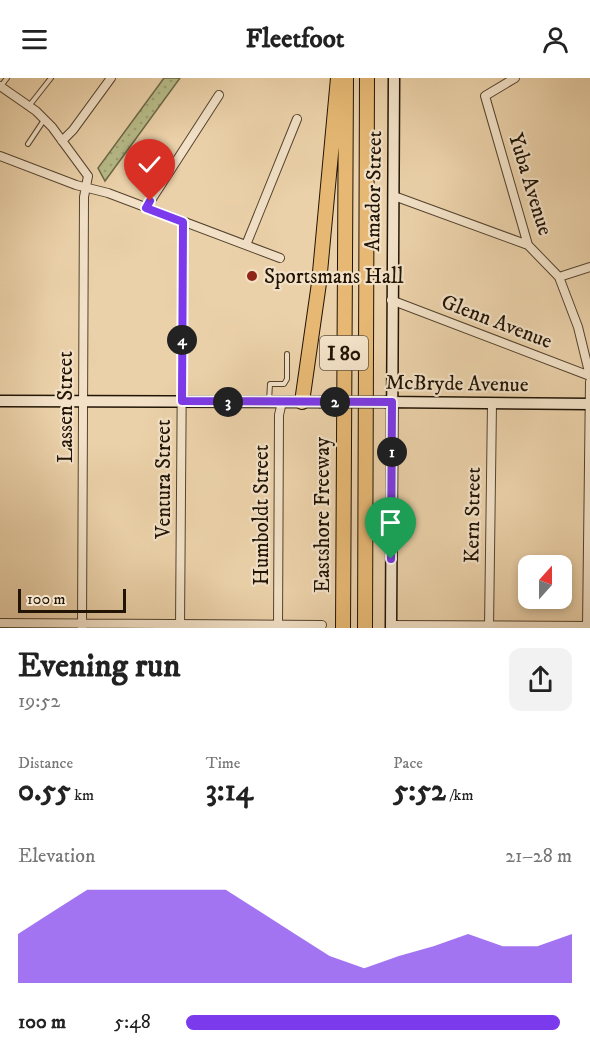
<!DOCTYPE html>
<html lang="en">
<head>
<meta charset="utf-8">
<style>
  :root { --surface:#fff; --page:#f2f2f2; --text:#222; --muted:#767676; --accent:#7c3aed }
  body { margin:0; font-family:"IM FELL DW Pica",serif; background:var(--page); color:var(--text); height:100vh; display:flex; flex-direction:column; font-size:22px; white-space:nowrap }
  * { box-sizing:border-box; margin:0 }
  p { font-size:20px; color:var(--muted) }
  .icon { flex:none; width:33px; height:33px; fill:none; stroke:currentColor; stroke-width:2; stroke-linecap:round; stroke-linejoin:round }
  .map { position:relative; height:550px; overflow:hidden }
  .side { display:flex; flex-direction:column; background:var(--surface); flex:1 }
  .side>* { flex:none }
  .needle { width:39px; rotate:21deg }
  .fabs { position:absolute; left:518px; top:477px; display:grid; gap:12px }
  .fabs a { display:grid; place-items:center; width:54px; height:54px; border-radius:12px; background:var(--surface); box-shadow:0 3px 9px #0003; font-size:30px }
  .scale { position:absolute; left:18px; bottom:15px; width:108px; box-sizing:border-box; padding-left:6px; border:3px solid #211405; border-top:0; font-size:16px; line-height:21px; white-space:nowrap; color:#211405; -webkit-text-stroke:4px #f2e1c7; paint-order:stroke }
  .pin { position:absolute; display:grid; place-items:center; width:51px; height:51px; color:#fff; margin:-62px -26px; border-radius:50% 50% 50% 0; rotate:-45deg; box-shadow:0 0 6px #0007 }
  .pin .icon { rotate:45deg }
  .km { position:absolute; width:30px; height:30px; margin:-15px; border-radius:50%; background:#222; color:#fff; font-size:16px; line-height:30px; text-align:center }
  .round { display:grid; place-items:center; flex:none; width:63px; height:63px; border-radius:12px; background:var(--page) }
  .summary { display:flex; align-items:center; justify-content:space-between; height:102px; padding:0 18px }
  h1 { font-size:33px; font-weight:700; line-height:45px }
  .figures { display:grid; grid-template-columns:repeat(3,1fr); gap:9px; height:102px; padding:6px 18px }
  .figures div { display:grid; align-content:center }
  .figures b { font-size:30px; font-weight:700 }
  .figures small { font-size:16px; font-weight:400 }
  .figures p { font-size:16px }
  .chart { height:168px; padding:12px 18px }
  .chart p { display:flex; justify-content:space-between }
  .chart svg { width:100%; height:108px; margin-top:6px; fill:var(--accent); opacity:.7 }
  ul { padding:0 18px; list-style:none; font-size:20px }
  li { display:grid; grid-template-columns:96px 72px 1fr; align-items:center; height:45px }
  li i { height:15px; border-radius:8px; background:var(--accent) }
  header { display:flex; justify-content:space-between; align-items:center; height:78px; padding:0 18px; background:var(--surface); font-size:27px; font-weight:700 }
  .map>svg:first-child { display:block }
  .grass { fill:url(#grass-dots); stroke:#6c6847; stroke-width:1.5 }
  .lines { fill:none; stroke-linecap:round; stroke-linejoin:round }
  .lane-casing { stroke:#54432e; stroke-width:6 }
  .street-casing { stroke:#54432e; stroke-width:10 }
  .secondary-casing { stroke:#211405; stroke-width:13 }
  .highway-casing { stroke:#211405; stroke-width:16 }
  .lane { stroke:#f2e1c7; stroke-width:4 }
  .street { stroke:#f2e1c7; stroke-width:8 }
  .secondary { stroke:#f2e1c7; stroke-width:10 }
  .highway { stroke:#e6b874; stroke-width:14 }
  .secondary-bridge-casing { stroke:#211405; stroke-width:13; stroke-linecap:butt }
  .secondary-bridge { stroke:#f2e1c7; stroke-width:10 }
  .route-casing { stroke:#fff; stroke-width:12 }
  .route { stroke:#7c3aed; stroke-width:8 }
  .poi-dot { fill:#8f2418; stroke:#f2e1c7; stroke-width:2 }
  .labels { text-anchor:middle; stroke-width:4.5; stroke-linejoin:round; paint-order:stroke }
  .shield { fill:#f2e1c7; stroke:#60523f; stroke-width:1.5 }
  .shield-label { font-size:20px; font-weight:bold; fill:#211405 }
  .street-label { font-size:21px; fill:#211405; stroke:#f2e1c7 }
  .poi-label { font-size:21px; fill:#211405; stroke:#f2e1c7; text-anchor:start }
</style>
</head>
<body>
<header><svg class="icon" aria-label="menu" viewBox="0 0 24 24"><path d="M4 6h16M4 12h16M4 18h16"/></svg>Fleetfoot<svg class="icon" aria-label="person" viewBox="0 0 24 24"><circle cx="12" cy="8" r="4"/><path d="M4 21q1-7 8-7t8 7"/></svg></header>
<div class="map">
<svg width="590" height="550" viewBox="0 0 590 550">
  <defs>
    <pattern id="grass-dots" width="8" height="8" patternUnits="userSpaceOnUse" patternTransform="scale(1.5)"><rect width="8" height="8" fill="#b7bc89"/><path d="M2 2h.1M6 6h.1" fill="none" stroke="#9da175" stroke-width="1.8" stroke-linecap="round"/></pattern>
  </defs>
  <rect width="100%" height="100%" fill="#ebd1a9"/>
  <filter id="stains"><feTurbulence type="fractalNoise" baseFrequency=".00333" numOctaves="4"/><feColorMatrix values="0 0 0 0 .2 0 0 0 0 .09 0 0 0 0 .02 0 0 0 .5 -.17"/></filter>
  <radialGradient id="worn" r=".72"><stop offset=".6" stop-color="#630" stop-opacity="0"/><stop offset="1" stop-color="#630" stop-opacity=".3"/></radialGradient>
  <!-- grass -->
  <path class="grass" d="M164,0H180L105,103L98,90Z"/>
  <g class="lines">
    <!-- lane casing -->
    <g class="lane-casing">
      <path id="lane" d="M1,8L7,0
        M29,28L51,0
        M28,66L44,42
        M269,323L270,306H284L287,301V276"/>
    </g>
    <!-- street casing -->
    <g class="street-casing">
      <path id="street" d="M515,0L485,18L528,167L559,199L578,249L590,298
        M0,8L36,33L52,49L88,98L84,119L82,550
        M62,63L73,52L111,0
        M0,78L76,107L108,115L280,180
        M394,118L528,167
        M146,130L219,17
        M246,167L297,41
        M559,199L590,189
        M391,222L590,298
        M0,545L322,547
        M391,547L590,548
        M180,550L183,144
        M278,550L279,337L282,324
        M489,550L492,325
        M587,550L590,304"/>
    </g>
    <!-- secondary casing -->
    <g class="secondary-casing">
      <path id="secondary" d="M0,323L319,324
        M386,324L590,326
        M391,550L394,0"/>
    </g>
    <!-- highway casing -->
    <g class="highway-casing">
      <path id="highway" d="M302,324L319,205L338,0
        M343,550L346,0
        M365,550L367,0"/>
    </g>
    <!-- lane -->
    <use href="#lane" class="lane"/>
    <!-- street -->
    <use href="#street" class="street"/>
    <!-- secondary -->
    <use href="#secondary" class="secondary"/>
    <!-- highway -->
    <use href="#highway" class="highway"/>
    <!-- secondary-bridge casing -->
    <g class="secondary-bridge-casing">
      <path id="secondary-bridge" d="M319,324H386"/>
    </g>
    <!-- secondary-bridge -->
    <use href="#secondary-bridge" class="secondary-bridge"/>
  </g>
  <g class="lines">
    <!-- route casing -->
    <g class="route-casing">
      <path id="route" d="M150,123L146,130L183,144L182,323L392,324L391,481"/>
    </g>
    <!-- route -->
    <use href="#route" class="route"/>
  </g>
  <!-- markers -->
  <circle class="poi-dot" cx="252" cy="198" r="6"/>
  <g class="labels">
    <!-- shield labels -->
    <rect class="shield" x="320" y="258" width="48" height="34" rx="4.5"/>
    <g class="shield-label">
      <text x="344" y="282">I 80</text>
    </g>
    <!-- street labels -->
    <g class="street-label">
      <text transform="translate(531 106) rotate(73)" y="7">Yuba Avenue</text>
      <text transform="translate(373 113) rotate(-89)" y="7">Amador Street</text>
      <text transform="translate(497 243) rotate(21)" y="7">Glenn Avenue</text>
      <text transform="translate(457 305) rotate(1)" y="7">McBryde Avenue</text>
      <text transform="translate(65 329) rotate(-90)" y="7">Lassen Street</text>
      <text transform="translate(163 401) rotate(-90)" y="7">Ventura Street</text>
      <text transform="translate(261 437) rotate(-90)" y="7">Humboldt Street</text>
      <text transform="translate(322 437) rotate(-90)" y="7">Eastshore Freeway</text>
      <text transform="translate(472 437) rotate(-89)" y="7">Kern Street</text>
    </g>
    <!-- poi labels -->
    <g class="poi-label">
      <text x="264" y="205">Sportsmans Hall</text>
    </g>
  </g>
  <rect width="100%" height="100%" filter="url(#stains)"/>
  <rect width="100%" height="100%" fill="url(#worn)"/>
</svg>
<div class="fabs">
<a><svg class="needle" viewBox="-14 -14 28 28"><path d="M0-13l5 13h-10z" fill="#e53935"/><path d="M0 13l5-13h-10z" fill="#767676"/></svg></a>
</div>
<div class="scale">100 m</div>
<div class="pin" style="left:391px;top:481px;background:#1e9e55"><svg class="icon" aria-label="arrive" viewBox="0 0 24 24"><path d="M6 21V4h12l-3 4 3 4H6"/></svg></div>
<div class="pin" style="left:150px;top:123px;background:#d93025"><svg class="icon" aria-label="check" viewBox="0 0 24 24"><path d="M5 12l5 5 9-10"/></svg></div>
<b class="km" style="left:392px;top:374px">1</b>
<b class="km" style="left:335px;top:324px">2</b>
<b class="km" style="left:228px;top:324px">3</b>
<b class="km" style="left:182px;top:262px">4</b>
</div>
<section class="side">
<div class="summary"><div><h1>Evening run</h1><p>19:52</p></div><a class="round"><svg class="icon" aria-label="share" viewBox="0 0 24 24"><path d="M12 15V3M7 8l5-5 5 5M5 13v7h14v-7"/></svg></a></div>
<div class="figures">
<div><p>Distance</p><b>0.55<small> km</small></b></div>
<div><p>Time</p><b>3:14</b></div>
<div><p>Pace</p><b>5:52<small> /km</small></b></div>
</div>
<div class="chart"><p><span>Elevation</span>21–28 m</p>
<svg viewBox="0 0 160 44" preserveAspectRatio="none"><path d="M0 44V24L10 15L20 6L30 6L40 6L50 6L60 6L70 15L80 24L90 33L100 38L110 33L120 29L130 24L140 29L150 29L160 24V44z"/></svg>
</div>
<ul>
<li><b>100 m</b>5:48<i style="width:97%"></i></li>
</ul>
</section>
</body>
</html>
